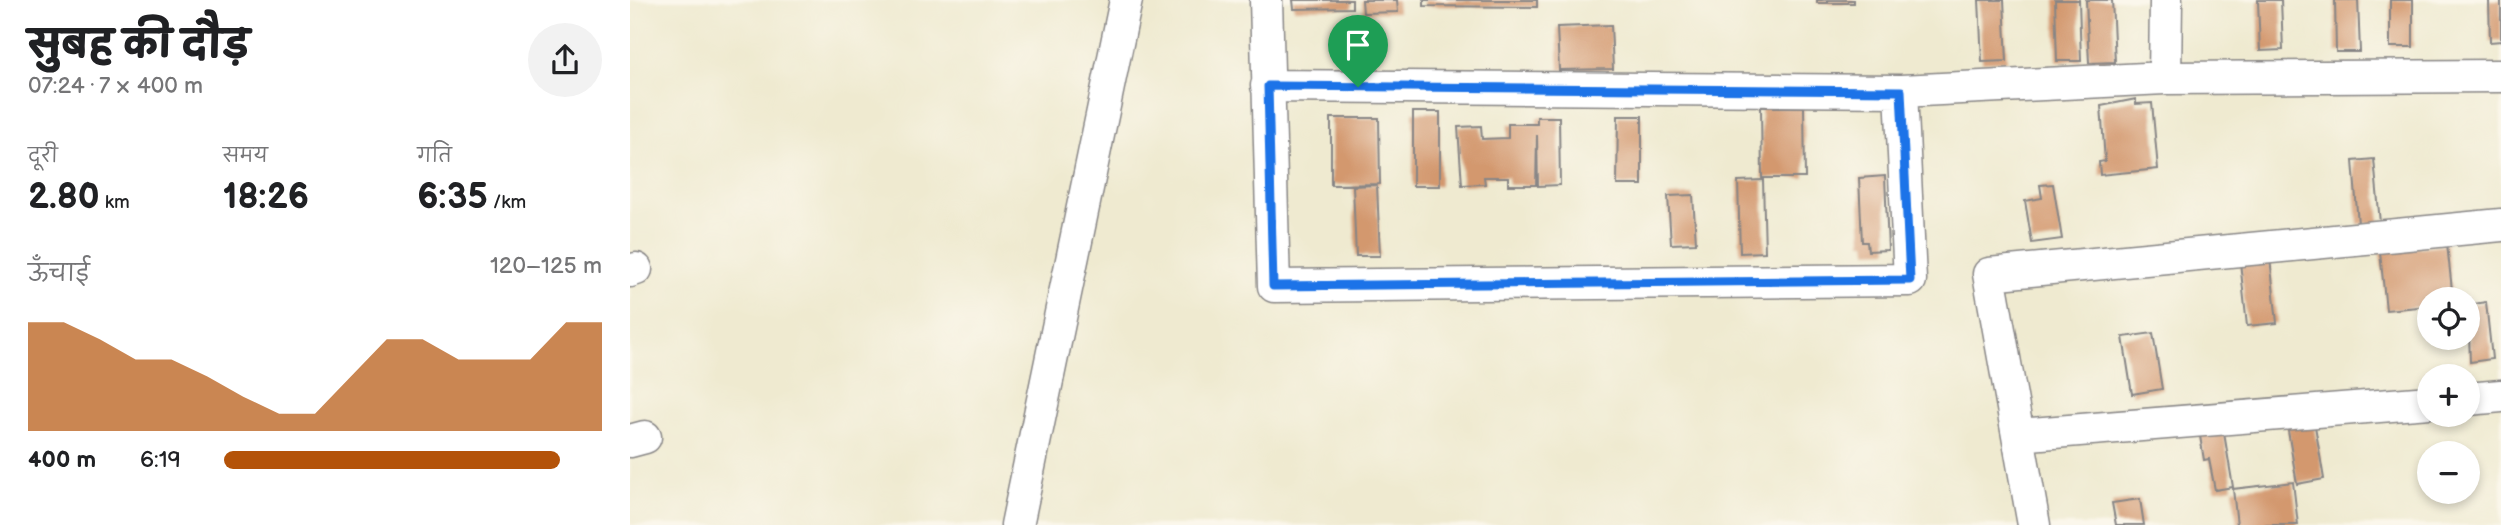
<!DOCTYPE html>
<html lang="hi">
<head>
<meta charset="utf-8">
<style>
  :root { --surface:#fff; --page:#f2f2f2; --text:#202124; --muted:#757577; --accent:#b45309 }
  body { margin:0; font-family:"Balsamiq Sans","Playpen Sans Deva",sans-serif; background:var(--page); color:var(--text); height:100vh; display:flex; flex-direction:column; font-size:26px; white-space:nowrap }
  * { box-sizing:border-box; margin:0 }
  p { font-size:23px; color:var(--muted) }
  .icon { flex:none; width:38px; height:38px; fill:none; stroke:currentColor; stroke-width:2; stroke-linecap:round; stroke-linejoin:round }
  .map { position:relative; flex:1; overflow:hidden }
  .panel { display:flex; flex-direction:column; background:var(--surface); width:630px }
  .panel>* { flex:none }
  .buttons { position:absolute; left:1787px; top:287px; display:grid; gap:14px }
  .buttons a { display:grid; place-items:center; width:63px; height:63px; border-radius:50%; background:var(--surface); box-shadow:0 4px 10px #0003; font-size:35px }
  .pin { position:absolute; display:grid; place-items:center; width:60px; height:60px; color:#fff; margin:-72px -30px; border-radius:50% 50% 50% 0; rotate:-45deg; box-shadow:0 0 7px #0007 }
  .pin .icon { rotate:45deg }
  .round { display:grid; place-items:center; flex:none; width:74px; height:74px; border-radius:37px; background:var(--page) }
  .headline { display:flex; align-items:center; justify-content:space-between; height:119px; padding:0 28px }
  h1 { font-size:38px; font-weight:800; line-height:52px }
  .stats { display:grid; grid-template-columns:repeat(3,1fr); gap:10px; height:119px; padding:7px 28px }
  .stats div { display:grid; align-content:center }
  .stats b { font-size:35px; font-weight:800 }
  .stats small { font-size:19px; font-weight:400 }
  .stats p { font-size:19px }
  .chart { height:196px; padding:14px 28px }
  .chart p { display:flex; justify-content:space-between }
  .chart svg { width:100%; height:126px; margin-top:7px; fill:var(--accent); opacity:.7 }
  ul { padding:0 28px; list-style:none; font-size:23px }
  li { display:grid; grid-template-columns:112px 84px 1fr; align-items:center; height:52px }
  li i { height:18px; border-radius:9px; background:var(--accent) }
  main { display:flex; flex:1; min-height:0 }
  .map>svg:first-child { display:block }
  .building { fill:#d3986e }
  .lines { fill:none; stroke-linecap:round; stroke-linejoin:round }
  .minor-casing { stroke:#888686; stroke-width:35 }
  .minor { stroke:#fff; stroke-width:32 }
  .route-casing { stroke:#fff; stroke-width:14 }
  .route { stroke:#1a73e8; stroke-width:9 }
</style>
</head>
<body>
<main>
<section class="panel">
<div class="headline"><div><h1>सुबह की दौड़</h1><p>07:24 · 7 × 400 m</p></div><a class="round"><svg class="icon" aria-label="share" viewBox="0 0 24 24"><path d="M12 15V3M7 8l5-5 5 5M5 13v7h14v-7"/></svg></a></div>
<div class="stats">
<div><p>दूरी</p><b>2.80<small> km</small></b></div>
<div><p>समय</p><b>18:26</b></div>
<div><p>गति</p><b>6:35<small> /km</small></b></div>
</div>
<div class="chart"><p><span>ऊँचाई</span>120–125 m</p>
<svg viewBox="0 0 160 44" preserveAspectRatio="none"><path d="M0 44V6L10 6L20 12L30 19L40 19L50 25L60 32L70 38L80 38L90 25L100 12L110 12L120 19L130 19L140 19L150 6L160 6V44z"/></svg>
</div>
<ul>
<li><b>400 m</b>6:19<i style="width:89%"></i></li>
</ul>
</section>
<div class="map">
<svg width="1871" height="525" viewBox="0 0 1871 525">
  <rect width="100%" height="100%" fill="#fbf7ec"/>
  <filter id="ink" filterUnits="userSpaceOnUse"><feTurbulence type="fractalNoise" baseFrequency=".0143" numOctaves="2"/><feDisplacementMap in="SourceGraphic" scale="14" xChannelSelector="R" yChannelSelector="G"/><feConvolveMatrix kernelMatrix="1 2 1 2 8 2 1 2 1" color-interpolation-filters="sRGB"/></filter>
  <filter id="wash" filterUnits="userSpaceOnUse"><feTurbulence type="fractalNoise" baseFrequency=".00686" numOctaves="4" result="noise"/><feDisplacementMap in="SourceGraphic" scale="28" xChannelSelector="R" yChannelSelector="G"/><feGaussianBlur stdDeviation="1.57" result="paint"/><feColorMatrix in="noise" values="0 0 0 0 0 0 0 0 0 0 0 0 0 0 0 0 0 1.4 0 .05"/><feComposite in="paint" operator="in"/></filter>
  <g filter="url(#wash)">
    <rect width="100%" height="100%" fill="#efead0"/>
    <g id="blocks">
      <!-- building -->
      <path class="building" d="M663,0H722V8L664,9Z
        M732,0H767L768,12L733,13Z
        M794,0H907V7L794,6Z
        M1187,0H1224V3H1187Z
        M1349,0H1374L1377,61L1352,62Z
        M1425,0H1449L1451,61H1427Z
        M1456,0H1482L1485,62L1459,63Z
        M1628,0H1651L1653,50L1630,51Z
        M1705,0H1728L1730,52H1706Z
        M1760,0H1783V47H1760Z
        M1859,0H1871V41L1860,42Z
        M981,25L983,69L929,70L927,27Z
        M1506,99V104L1522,103L1528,169L1470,175L1469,162L1475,161L1471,106Z
        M1131,107H1174L1175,178H1132Z
        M783,112H810V186H783Z
        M988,116H1012V185H987Z
        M907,117H929L930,185L908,186L907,135L906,185H878V177H854L855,184L832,185L828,127L851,126L852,139L878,138V124H907Z
        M701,118H749L750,184L701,185Z
        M1744,159L1750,223L1728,224L1723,161Z
        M1255,176L1258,250L1238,251L1237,242H1232L1229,178Z
        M1133,180L1135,252L1110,253L1108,181Z
        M1423,184L1432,239L1402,243L1395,201L1412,198L1410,185Z
        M747,185L750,256H726L723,186Z
        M1063,195L1066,243L1041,244L1038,196Z
        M1817,244L1823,299H1799V306L1756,310L1750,252Z
        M1640,258L1647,323L1617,326L1610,262Z
        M1856,302L1862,359L1840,362L1838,305Z
        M1523,333L1532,389L1502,394L1493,337Z
        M1684,420L1694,479L1667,484L1657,425Z
        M1593,427L1603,487L1585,490L1579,459L1574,460L1569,430Z
        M1663,482L1668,525H1607L1603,489Z
        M1510,499L1514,525H1486L1482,503Z"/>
    </g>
  </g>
  <g filter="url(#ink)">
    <use href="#blocks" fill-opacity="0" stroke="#888686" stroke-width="2"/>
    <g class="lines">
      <!-- minor casing -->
      <g class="minor-casing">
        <path id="minor" d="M636,0L644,286L1280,280L1271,91
          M1535,78L1536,0
          M637,86L1271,91L1535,78L1871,76
          M0,271L6,269
          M1838,399L1871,396
          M1388,435L1799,402
          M0,441L15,437
          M387,525L496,0
          M1404,525L1359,274L1871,225"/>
      </g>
      <!-- minor -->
      <use href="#minor" class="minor"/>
    </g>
  </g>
  <g class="lines" filter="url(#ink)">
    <!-- route casing -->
    <g class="route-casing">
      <path id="route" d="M638,86L1271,91L1280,280L643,286Z"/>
    </g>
    <!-- route -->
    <use href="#route" class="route"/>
  </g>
</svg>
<div class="buttons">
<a><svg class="icon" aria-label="locate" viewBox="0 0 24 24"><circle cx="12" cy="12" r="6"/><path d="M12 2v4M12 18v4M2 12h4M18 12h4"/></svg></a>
<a>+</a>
<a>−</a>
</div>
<div class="pin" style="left:728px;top:87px;background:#1e9e55"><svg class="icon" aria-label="arrive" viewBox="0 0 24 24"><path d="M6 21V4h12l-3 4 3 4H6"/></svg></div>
</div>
</main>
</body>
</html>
